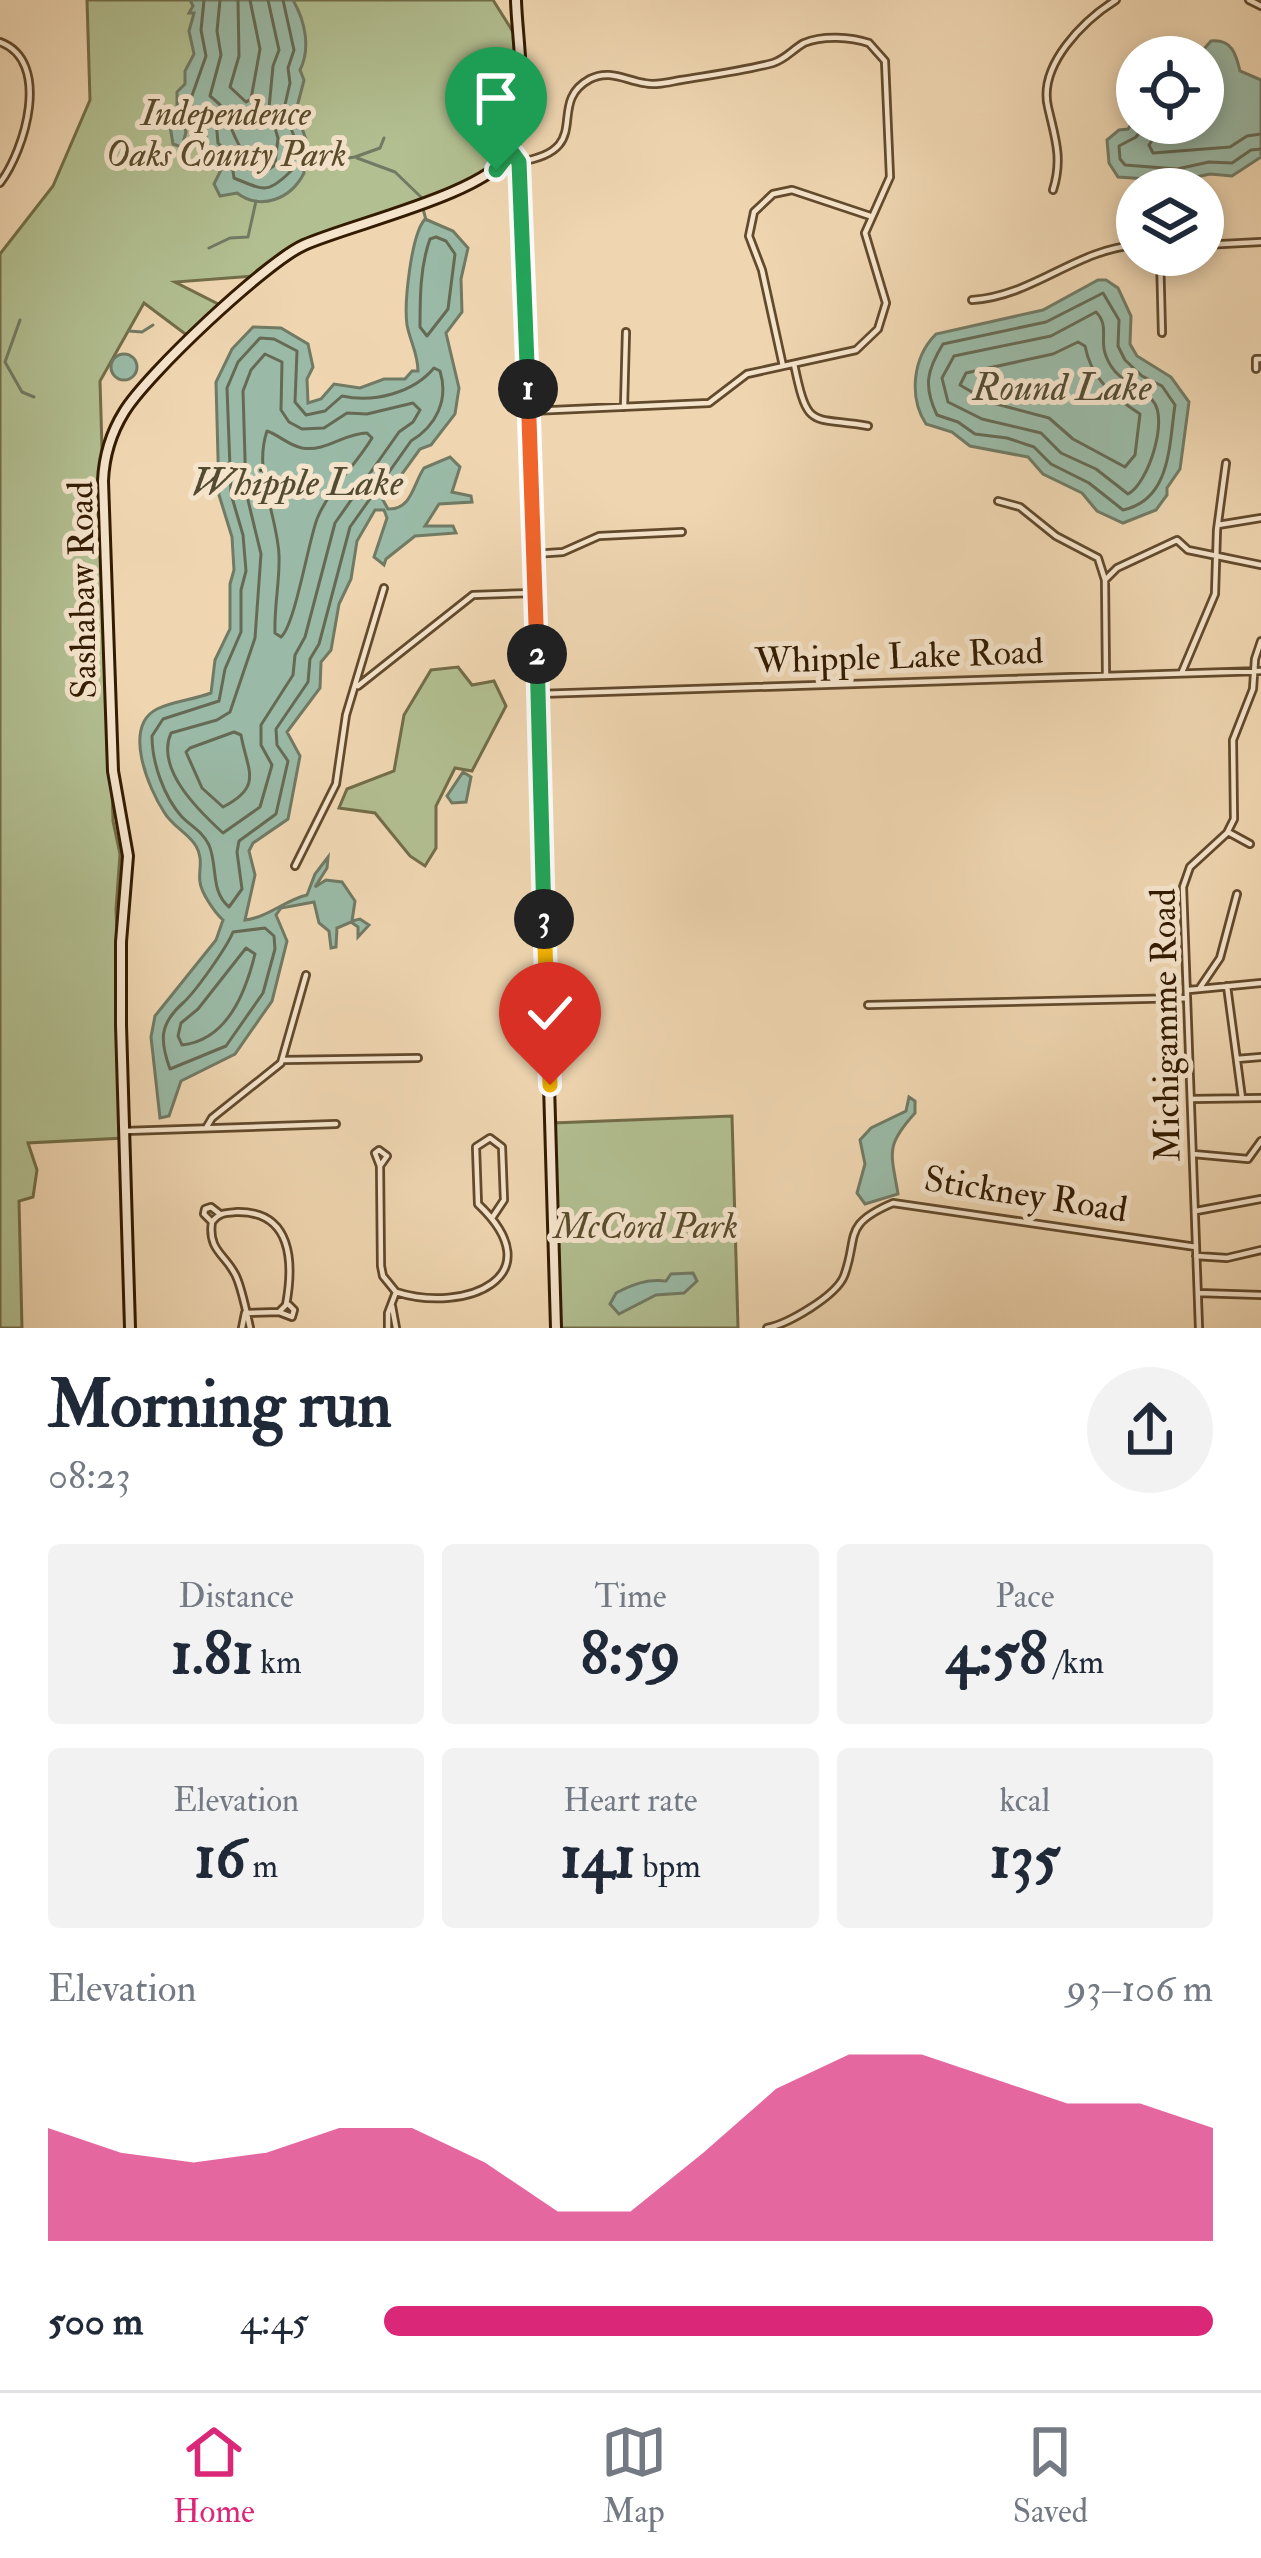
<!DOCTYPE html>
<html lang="en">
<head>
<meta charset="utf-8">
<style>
  :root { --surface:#fff; --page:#f2f2f3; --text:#1f2937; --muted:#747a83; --line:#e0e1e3; --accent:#db2777 }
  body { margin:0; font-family:"IM FELL Double Pica",serif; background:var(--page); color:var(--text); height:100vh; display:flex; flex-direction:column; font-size:45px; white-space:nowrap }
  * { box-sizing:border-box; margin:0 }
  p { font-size:39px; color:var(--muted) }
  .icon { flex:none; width:66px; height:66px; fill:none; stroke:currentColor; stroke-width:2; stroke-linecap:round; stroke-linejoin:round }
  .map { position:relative; height:1328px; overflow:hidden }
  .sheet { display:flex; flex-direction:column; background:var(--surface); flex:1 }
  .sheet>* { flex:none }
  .controls { position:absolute; left:1116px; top:36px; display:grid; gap:24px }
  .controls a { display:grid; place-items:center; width:108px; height:108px; border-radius:50%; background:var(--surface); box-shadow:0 6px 18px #0003; font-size:60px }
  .pin { position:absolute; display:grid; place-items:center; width:102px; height:102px; color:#fff; margin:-123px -51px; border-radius:50% 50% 50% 0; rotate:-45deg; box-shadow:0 0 12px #0007 }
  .pin .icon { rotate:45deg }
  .km { position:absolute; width:60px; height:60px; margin:-30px; border-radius:50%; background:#222; color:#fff; font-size:33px; line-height:60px; text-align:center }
  .round { display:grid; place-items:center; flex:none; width:126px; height:126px; border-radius:63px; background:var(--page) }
  .overview { display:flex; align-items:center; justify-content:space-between; height:204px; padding:0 48px }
  h1 { font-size:66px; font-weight:700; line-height:90px }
  .stats { display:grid; grid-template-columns:repeat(3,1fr); gap:18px; height:204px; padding:12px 48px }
  .stats div { display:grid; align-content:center; border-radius:12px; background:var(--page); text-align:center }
  .stats b { font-size:60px; font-weight:700 }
  .stats small { font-size:33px; font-weight:400 }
  .stats p { font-size:33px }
  .chart { height:336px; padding:24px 48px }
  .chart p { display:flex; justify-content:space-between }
  .chart svg { width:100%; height:216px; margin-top:12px; fill:var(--accent); opacity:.7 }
  ul { padding:0 48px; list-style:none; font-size:39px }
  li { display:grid; grid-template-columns:192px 144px 1fr; align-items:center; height:90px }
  li i { height:30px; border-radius:15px; background:var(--accent) }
  .tab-bar { display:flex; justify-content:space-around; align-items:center; height:168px; border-top:3px solid var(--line); background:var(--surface); font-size:33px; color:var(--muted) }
  .tab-bar a { display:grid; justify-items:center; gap:6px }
  .tab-bar .selected { color:var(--accent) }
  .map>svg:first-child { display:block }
  .green { fill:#b2bf91; stroke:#726d48; stroke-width:3 }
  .water { fill:#9abaa7; stroke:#717a64; stroke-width:3 }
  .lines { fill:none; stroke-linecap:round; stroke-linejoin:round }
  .shore { stroke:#666a54; stroke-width:3 }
  .stream { stroke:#717a64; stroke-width:3 }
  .street-casing { stroke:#624a2c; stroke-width:10 }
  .secondary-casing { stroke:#331b00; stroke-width:14 }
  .street { stroke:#f5e4cc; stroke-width:4.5 }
  .secondary { stroke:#f5e4cc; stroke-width:8 }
  .split-1-casing { stroke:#fff; stroke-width:24 }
  .split-2-casing { stroke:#fff; stroke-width:24 }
  .split-3-casing { stroke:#fff; stroke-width:24 }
  .split-4-casing { stroke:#fff; stroke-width:24 }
  .split-1 { stroke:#22a559; stroke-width:15 }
  .split-2 { stroke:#f0652b; stroke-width:15 }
  .split-3 { stroke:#22a559; stroke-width:15 }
  .split-4 { stroke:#f5b400; stroke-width:15 }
  .labels { text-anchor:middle; stroke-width:10; stroke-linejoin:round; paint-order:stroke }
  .park-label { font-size:36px; font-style:italic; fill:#594c2c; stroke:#f5e4cc }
  .street-label { font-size:36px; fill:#331b00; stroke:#f5e4cc }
  .water-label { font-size:39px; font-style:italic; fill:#524b32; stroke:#f5e4cc }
</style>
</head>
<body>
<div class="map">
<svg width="1261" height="1328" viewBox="0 0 1261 1328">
  <rect width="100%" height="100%" fill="#efd6b1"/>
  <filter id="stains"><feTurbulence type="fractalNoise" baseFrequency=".00167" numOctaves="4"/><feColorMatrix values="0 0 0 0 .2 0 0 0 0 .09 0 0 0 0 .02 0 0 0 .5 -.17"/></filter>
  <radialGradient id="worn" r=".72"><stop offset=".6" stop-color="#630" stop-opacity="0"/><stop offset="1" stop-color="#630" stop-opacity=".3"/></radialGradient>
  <!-- green -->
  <path class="green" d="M87,0H493L515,35L517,121L511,146L496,166L471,181L303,242L254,276L175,282L220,305L188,336L144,303L100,381L113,821L120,854L116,909L124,1138L28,1143L37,1170L33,1197L19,1201L22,1328H0V254L53,186L90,100Z
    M458,667L472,685L494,681L506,706L472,771L455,768L436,806V848L425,866L410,856L375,813L339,808L347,789L394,771L404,715L431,670Z
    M732,1116L738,1328H559L553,1123Z"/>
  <!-- water -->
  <path class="water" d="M190,0H293C305,21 311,48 300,70L304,80L296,111L310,151L301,148L304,173C291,199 261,211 237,193L220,196L214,184L222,168L219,160L198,146L206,137V128L201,124L196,129L190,123V116L183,122L186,132L182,147L173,144L169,120L177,109V92L185,84V71L194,54L189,31L194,13H189L193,6Z
    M1211,41C1232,39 1236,54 1240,71L1261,80V157L1232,176L1210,174L1177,181L1118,177L1109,163L1107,140L1119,130L1128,129L1135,118L1137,123H1203V57H1139L1162,44L1184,50H1203Z
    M425,219L453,231L468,248L461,279L462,312L446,333L459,388L455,414L431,445L420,449L383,500L388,509C412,510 413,484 424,468L450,457L460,467L452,492L471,496L472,502L439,504L425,526H453L456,533L415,536L386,559L384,565L374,557L387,518L384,510H375L357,541L351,579L339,604L331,650L321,662L320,688L287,732L300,756L288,819L253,843L249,851L255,875L245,920C269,917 285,900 307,895L315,874L328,857L327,868L315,887L326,880L342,882L355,901L352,921L360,919L369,925L358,937V927L351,922L337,928L336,947L331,948L329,931L319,923L314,902L281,908L276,915L287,941L272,1001L235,1054L181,1081L169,1116L160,1118L151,1037L155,1016L216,940L223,920C214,912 201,892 200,882C198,872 204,859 196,846C188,833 172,826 164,812C149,789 122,727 157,709C173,701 193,700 211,693L215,660L230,629V584L234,570L232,537L219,495L216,382L232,349L253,327L281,328L308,344L313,367L307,379L308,403L321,399L334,384L360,388L384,379H405L412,371H418C418,354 410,341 407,325C404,303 411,235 425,219Z
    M1098,280H1106L1118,288L1131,316L1130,344L1137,356L1171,377L1189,402L1180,469L1167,488V495L1156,510L1123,523L1097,511L1082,493L1043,474L1028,457L970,446L952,432L926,424C909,398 912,358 936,334L1043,310Z
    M111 367a13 13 0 1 1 26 0a13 13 0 1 1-26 0Z
    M463,772L471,777L466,802L452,803L447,796Z
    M909,1097L915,1101V1113C885,1146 891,1152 898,1194L865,1204L857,1193L865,1164L860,1140L871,1128L906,1111Z
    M693,1273L697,1281L684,1293L656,1295L619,1314L610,1304L616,1293C633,1284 647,1279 666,1281L671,1274Z"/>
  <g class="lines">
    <!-- shore -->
    <path class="shore" d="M204,0L201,30L206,56L189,104L216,121L218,143L231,157L234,178C264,190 267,195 292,170L290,152L295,139L284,109L290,83L288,68L294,50L283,0
      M220,0L217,31L221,55L210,96C235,116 224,117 236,139C241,150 246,155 249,168L262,174L275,165L278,138L269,108L273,66L279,50L268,0
      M238,0L239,56L230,87L246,102L251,99L260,49L250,0
      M1147,123L1136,137L1119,146L1120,159L1125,165L1177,169L1209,162L1232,163L1251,150L1261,149
      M1163,123L1149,145L1153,153L1230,147L1247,136L1261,134
      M436,237L446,241L455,254L448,309L427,336L420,327C420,298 420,267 430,239Z
      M1103,293L1119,320L1118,346L1125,360L1142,376L1162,386L1175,405C1169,445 1171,500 1123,510L1089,483L1051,464L1034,447L1007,438L975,434L958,422L937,415C923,386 927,370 943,344L1046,322Z
      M1096,312C1110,326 1099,340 1106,356C1116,383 1139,384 1153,401C1169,419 1148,484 1128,494L1096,469L1061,453L1041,433L982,419L948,402L942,378L954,356L1051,336Z
      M260,338L274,339L297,351L295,402L306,415L325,411L342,396C374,403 413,393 434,368L440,371C449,400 436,426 411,441L350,527L319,644L310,659L308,682L276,729L277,745L288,761L276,814L239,841L237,852L242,889L229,907C210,891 218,866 209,845C203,832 191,826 182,817C164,797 152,763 152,736L163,719L219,701L225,669L241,632V590L246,571L243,535L231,494L227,388L238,362Z
      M1078,342L1085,346C1091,379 1114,397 1140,414L1135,455L1125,467L1073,439L1049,418L989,402L960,385L966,373L1053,354Z
      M265,354L282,362L281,410L289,422L302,429L324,428L347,413L367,414L413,403L420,410L413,422L399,432L335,523L305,637L295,655L293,675L261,725V745L272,765L260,807L223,833C199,811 155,769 171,733L217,720L230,712L255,638L261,554L246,492L243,391L251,370Z
      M267,431C279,435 288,445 302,448C327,452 344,433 367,433L372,438C356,465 329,489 317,519C308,543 295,625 281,637L275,633C274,606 280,581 279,555C277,514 253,472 267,431Z
      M234,732L241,735C247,770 264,786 223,807L202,788L186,752L190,748Z
      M265,928L274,936L275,949L263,993L226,1046L170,1069C159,1039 160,1023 184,1002C196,991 227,947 233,932Z
      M246,948L255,954C245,994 227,1040 182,1045L178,1036L181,1023L198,1009Z"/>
    <!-- stream -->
    <path class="stream" d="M357,158L395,172L421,197
      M304,165L355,157L380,148L384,138
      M422,205L426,220
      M209,248L230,238L248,237L256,201
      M20,320L5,362L22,392L34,397
      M129,331L142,332L153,325"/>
    <!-- street casing -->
    <g class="street-casing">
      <path id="street" d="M1249,0L1261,6
        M0,42C52,61 25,150 0,183
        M519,162C597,150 544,104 590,79C609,69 625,80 644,83C656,86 669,82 681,80C711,75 743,71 773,63C786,59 793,49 804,43C823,35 851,37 869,43L885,61L890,177L865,233L886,303L878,329L856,350L747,374L709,403L531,411
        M1053,190C1063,158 1055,138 1048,107C1038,65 1084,20 1116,0
        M1203,245L1261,242
        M1160,255L1162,333
        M972,300C1034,296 1076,249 1137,245
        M794,364C808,431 810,416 868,426
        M783,366L762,270L749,236L754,212L773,194L792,190L870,216
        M1256,369V359H1261
        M624,407L626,332
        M998,501L1020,507L1056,536L1098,558L1105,580L1106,674
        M1218,525L1261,518
        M534,554L563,552L599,536L682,532
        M1105,580L1117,568L1177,540L1188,550L1261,565
        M1182,672L1215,594L1217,530L1226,463
        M358,686L473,595L535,593
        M538,694L1261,671
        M1228,832L1250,844
        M295,866L336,784L346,715L384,588
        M1227,986L1242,1098
        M1199,989L1220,958L1237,894
        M1189,990L1261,983
        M868,1005L1186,998
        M1237,1059L1261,1057
        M283,1060L418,1058
        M1191,1099L1261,1098
        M206,1128L212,1118L281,1063L306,975
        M125,1131L336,1124
        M1193,1154L1248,1159L1261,1141
        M380,1166L387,1156L379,1150L375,1153L380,1166L381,1266L383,1276L396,1292
        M1196,1211L1261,1199
        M220,1214L211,1207L205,1209L204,1214L212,1222C207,1253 230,1256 238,1281C243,1295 247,1314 250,1328
        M212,1222C219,1213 224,1213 237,1212C292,1211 294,1262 286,1305L279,1312L245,1313
        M1196,1256L1227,1258L1261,1250
        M396,1292C465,1314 555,1277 478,1204L476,1147L490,1138L502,1147L504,1200L492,1218
        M1198,1293L1261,1295
        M392,1306L396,1328
        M279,1312L292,1317L294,1310L289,1305
        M242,1328L245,1313
        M388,1328V1313L396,1292
        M767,1328C788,1324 836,1296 844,1276C859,1237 841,1225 893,1203L1196,1247
        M1199,1328L1183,887L1190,867L1227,833L1234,819L1233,740L1253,689L1255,659L1261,641"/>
    </g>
    <!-- secondary casing -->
    <g class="secondary-casing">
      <path id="secondary" d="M511,151L521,169L525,250L556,1328
        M130,1328L121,1025V942L128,856L113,771L103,481C104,456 111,433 124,412C146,375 266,262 304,245C351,224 486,194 510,153C531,119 517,40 516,0"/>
    </g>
    <!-- street -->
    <use href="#street" class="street"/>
    <!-- secondary -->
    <use href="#secondary" class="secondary"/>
  </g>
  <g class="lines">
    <!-- split-1 casing -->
    <g class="split-1-casing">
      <path id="split-1" d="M496,170L511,151L519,162L528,389"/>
    </g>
    <!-- split-2 casing -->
    <g class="split-2-casing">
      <path id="split-2" d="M528,389L537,654"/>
    </g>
    <!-- split-3 casing -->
    <g class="split-3-casing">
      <path id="split-3" d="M537,654L544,919"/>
    </g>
    <!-- split-4 casing -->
    <g class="split-4-casing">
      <path id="split-4" d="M544,919L550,1085"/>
    </g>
    <!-- split-1 -->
    <use href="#split-1" class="split-1"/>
    <!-- split-2 -->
    <use href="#split-2" class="split-2"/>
    <!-- split-3 -->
    <use href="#split-3" class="split-3"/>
    <!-- split-4 -->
    <use href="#split-4" class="split-4"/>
  </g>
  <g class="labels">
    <!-- park labels -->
    <g class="park-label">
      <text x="226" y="125">Independence<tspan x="226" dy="41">Oaks County Park</tspan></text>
      <text x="646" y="1238">McCord Park</text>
    </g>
    <!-- street labels -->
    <g class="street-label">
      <text transform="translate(81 590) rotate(-91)" y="13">Sashabaw Road</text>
      <text transform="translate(899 655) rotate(-2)" y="13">Whipple Lake Road</text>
      <text transform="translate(1164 1025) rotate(-91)" y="13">Michigamme Road</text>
      <text transform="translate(1026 1193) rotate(9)" y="13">Stickney Road</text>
    </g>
    <!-- water labels -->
    <g class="water-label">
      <text x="1062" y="400">Round Lake</text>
      <text x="297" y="495">Whipple Lake</text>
    </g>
  </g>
  <rect width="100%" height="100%" filter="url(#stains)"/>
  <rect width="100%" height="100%" fill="url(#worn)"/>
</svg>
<div class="controls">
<a><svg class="icon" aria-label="locate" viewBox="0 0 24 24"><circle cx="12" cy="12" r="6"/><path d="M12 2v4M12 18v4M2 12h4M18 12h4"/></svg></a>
<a><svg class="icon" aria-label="layers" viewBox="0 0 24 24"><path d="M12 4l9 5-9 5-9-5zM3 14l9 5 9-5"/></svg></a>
</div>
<div class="pin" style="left:496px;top:170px;background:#1e9e55"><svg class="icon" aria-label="arrive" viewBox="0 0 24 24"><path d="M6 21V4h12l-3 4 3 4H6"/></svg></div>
<div class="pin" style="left:550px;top:1085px;background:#d93025"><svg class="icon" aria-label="check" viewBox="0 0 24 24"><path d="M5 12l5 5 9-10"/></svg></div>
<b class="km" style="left:528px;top:389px">1</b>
<b class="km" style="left:537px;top:654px">2</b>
<b class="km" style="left:544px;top:919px">3</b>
</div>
<section class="sheet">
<div class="overview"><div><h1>Morning run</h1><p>08:23</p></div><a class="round"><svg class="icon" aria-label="share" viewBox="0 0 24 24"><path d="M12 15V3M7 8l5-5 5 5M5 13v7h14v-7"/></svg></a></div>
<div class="stats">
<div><p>Distance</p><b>1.81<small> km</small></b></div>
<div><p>Time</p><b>8:59</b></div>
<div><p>Pace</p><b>4:58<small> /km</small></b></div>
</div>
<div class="stats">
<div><p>Elevation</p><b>16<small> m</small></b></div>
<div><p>Heart rate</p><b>141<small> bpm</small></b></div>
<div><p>kcal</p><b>135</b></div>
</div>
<div class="chart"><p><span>Elevation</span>93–106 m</p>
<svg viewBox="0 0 160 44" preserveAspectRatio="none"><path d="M0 44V21L10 26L20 28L30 26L40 21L50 21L60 28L70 38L80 38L90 26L100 13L110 6L120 6L130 11L140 16L150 16L160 21V44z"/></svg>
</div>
<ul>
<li><b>500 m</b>4:45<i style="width:100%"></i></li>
</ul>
</section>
<nav class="tab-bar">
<a class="selected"><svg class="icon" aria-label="home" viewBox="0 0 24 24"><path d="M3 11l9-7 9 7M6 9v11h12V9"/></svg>Home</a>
<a><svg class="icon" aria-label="map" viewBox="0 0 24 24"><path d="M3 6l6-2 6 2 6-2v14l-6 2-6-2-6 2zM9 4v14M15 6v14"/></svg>Map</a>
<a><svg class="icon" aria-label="saved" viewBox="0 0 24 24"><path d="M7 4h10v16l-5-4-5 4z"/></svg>Saved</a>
</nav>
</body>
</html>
